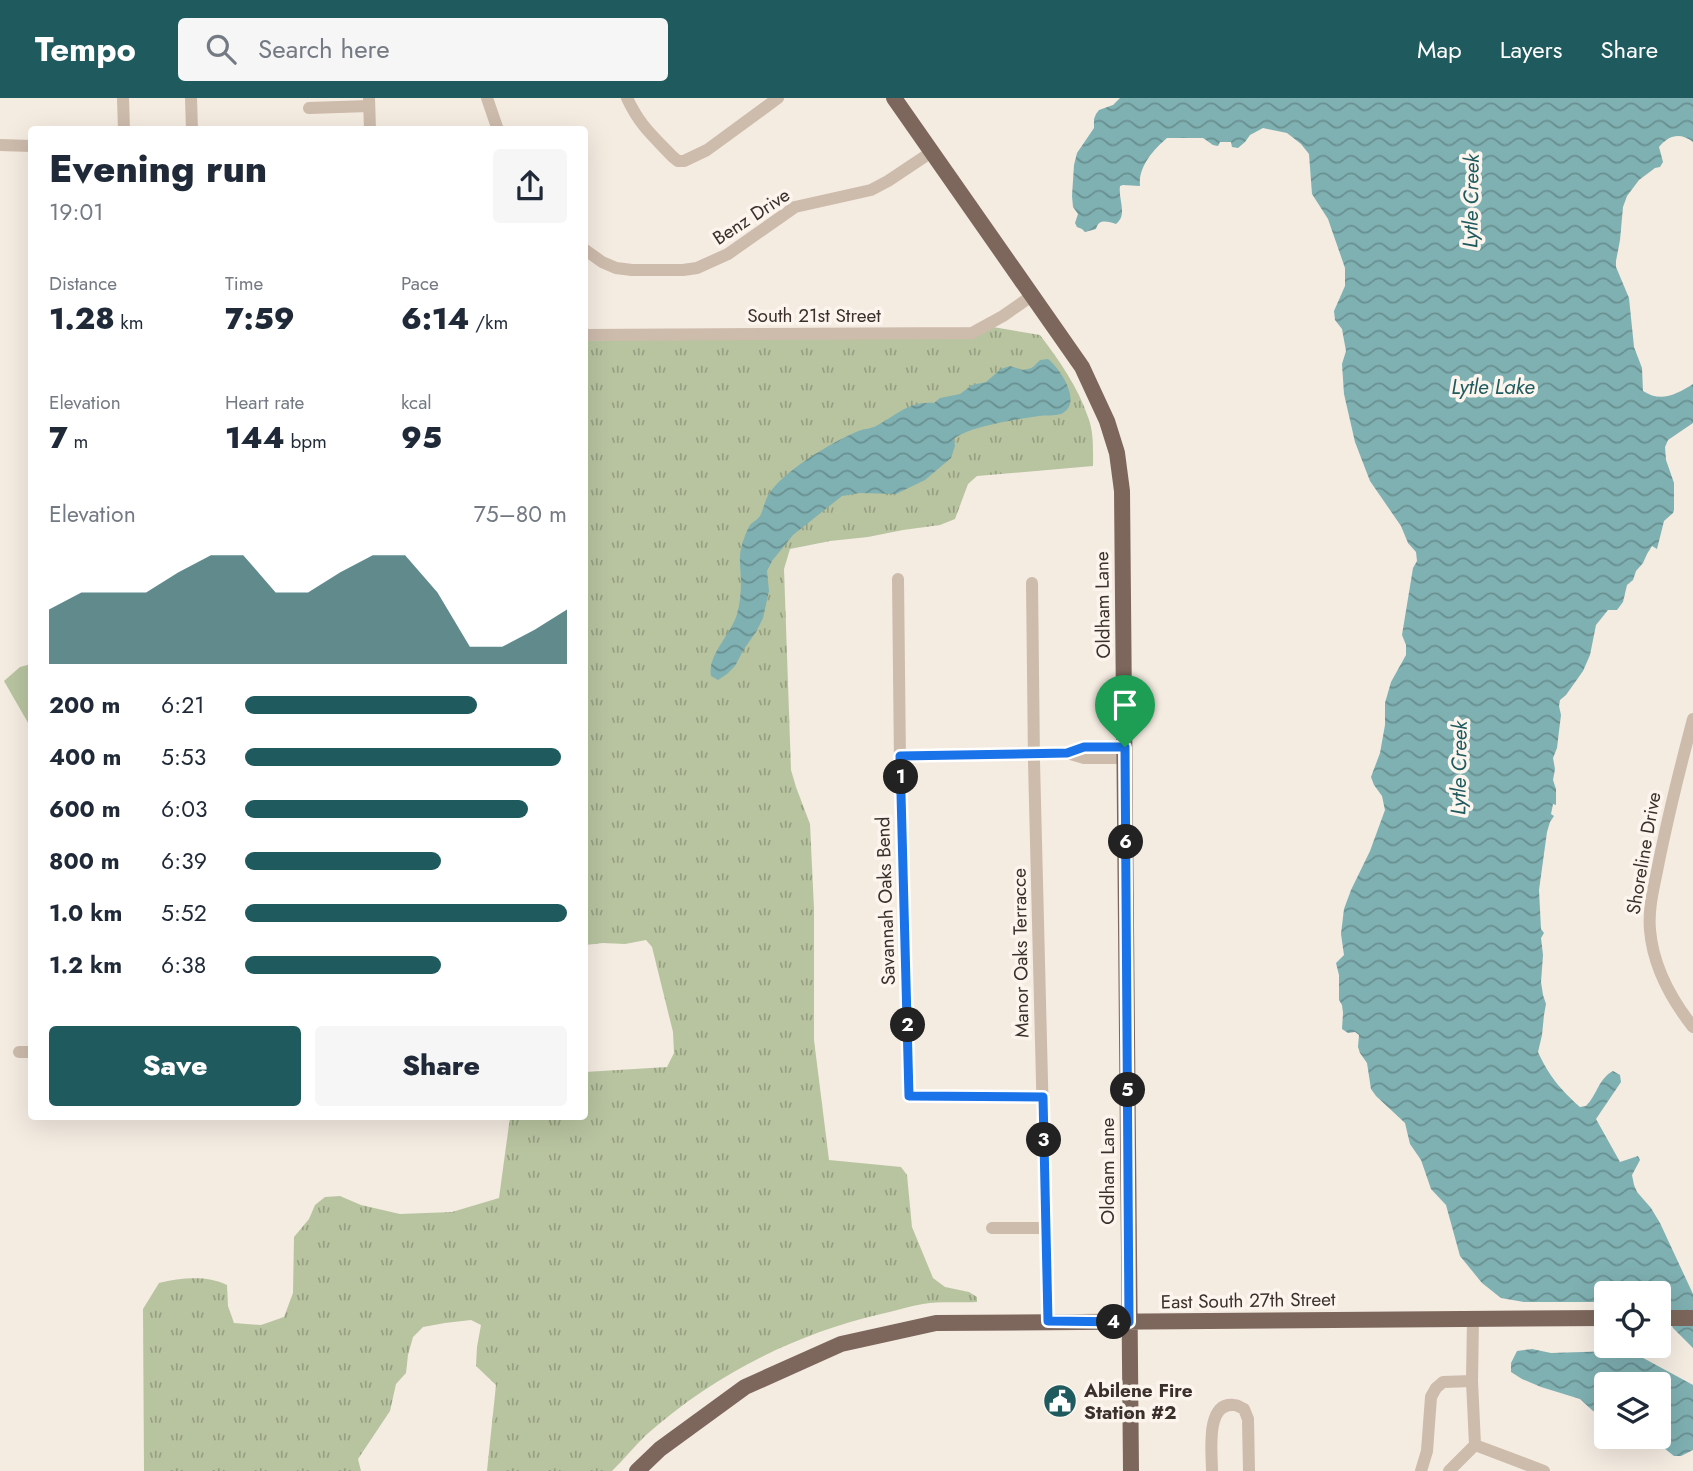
<!DOCTYPE html>
<html lang="en">
<head>
<meta charset="utf-8">
<style>
  :root { --surface:#fff; --page:#f6f6f7; --text:#1f2937; --muted:#747a83; --accent:#1f5a5e }
  body { margin:0; font-family:Jost,sans-serif; background:var(--page); color:var(--text); height:100vh; display:flex; flex-direction:column; font-size:26px; white-space:nowrap }
  * { box-sizing:border-box; margin:0 }
  p { font-size:23px; color:var(--muted) }
  .icon { flex:none; width:38px; height:38px; fill:none; stroke:currentColor; stroke-width:2; stroke-linecap:round; stroke-linejoin:round }
  .map { position:relative; flex:1; overflow:hidden }
  .drawer { position:absolute; left:28px; top:28px; width:560px; height:994px; display:flex; flex-direction:column; background:var(--surface); border-radius:7px; box-shadow:0 7px 28px #0002 }
  .drawer>* { flex:none }
  .fabs { position:absolute; left:1594px; top:1183px; display:grid; gap:14px }
  .fabs a { display:grid; place-items:center; width:77px; height:77px; border-radius:7px; background:var(--surface); box-shadow:0 7px 28px #0002; font-size:35px }
  .pin { position:absolute; display:grid; place-items:center; width:60px; height:60px; color:#fff; margin:-72px -30px; border-radius:50% 50% 50% 0; rotate:-45deg; box-shadow:0 0 7px #0007 }
  .pin .icon { rotate:45deg }
  .km { position:absolute; width:35px; height:35px; margin:-18px; border-radius:50%; background:#222; color:#fff; font-size:19px; line-height:35px; text-align:center }
  .round { display:grid; place-items:center; flex:none; width:74px; height:74px; border-radius:7px; background:var(--page) }
  .overview { display:flex; align-items:center; justify-content:space-between; height:119px; padding:0 21px }
  h1 { font-size:38px; font-weight:800; line-height:52px }
  .metrics { display:grid; grid-template-columns:repeat(3,1fr); gap:10px; height:119px; padding:7px 21px }
  .metrics div { display:grid; align-content:center }
  .metrics b { font-size:30px; font-weight:800 }
  .metrics small { font-size:19px; font-weight:400 }
  .metrics p { font-size:19px }
  .chart { height:196px; padding:14px 21px }
  .chart p { display:flex; justify-content:space-between }
  .chart svg { width:100%; height:126px; margin-top:7px; fill:var(--accent); opacity:.7 }
  .action { display:flex; gap:14px; margin-top:auto; padding:14px 21px }
  .action a { flex:1; height:80px; border-radius:7px; background:var(--accent); color:#fff; font-size:28px; font-weight:800; line-height:80px; text-align:center }
  .action a+a { background:var(--page); color:var(--text) }
  ul { padding:0 21px; list-style:none; font-size:23px }
  li { display:grid; grid-template-columns:112px 84px 1fr; align-items:center; height:52px }
  li i { height:18px; border-radius:9px; background:var(--accent) }
  header { display:flex; align-items:center; gap:42px; box-sizing:border-box; height:98px; padding:0 35px; background:var(--accent); color:#fff }
  header strong { font-size:33px }
  nav { display:flex; gap:38px; margin-inline-start:auto; font-size:24px }
  .search { width:490px; height:63px; background:var(--page); display:flex; align-items:center; gap:18px; box-sizing:border-box; padding:0 24px; border-radius:7px; color:var(--muted); font-size:26px }
  .map>svg:first-child { display:block }
  .grass { fill:url(#grass-tufts) }
  .garden { fill:#b8c4a0 }
  .water { fill:url(#water-waves) }
  .lines { fill:none; stroke-linecap:round; stroke-linejoin:round }
  .minor { stroke:#cdbbac; stroke-width:12 }
  .major { stroke:#7d675c; stroke-width:16 }
  .route-casing { stroke:#fff; stroke-width:14 }
  .route { stroke:#1a73e8; stroke-width:9 }
  .labels { text-anchor:middle; stroke-width:7; stroke-linejoin:round; paint-order:stroke }
  .street-label { font-size:19px; fill:#3b302b; stroke:#fbf5ee }
  .poi-label { font-size:19px; font-weight:bold; fill:#3b302b; stroke:#fbf5ee; text-anchor:start }
  .water-label { font-size:21px; font-style:italic; fill:#1f5a5e; stroke:#fbf5ee }
</style>
</head>
<body>
<header>
<strong>Tempo</strong>
<div class="search"><svg class="icon" aria-label="search" viewBox="0 0 24 24"><circle cx="10" cy="10" r="6"/><path d="M15 15l6 6"/></svg>Search here</div>
<nav><a>Map</a><a>Layers</a><a>Share</a></nav>
</header>
<div class="map">
<svg width="1693" height="1373" viewBox="0 0 1693 1373">
  <defs>
    <pattern id="grass-tufts" width="24" height="20" patternUnits="userSpaceOnUse" patternTransform="scale(1.75)"><rect width="24" height="20" fill="#b8c4a0"/><path d="M3 7l-1-3M5 7V3M7 7l1-3M15 17l-1-3M17 17v-4M19 17l1-3" fill="none" stroke="#97a083"/></pattern>
    <pattern id="water-waves" width="16" height="10" patternUnits="userSpaceOnUse" patternTransform="scale(1.75)"><rect width="16" height="10" fill="#7fb0b2"/><path d="M0 5q4-4 8 0t8 0" fill="none" stroke="#699091"/></pattern>
  </defs>
  <rect width="100%" height="100%" fill="#f4ebe1"/>
  <!-- grass -->
  <path class="grass" d="M993,229L1040,237C1059,262 1078,289 1088,319C1094,334 1093,352 1093,368L977,378L968,386L955,421L940,427L903,432L868,439L830,443L790,451L784,471L791,672L796,689L810,726L814,811V942L829,1062L901,1069L907,1077L912,1129L933,1180L945,1189L969,1194L977,1199V1204C959,1205 940,1203 923,1206C909,1208 895,1213 881,1216C794,1236 712,1278 645,1338C634,1349 623,1362 612,1373H487L496,1287L476,1268L477,1249L481,1227L471,1222L445,1225L423,1229L413,1239L408,1257L406,1275L396,1286L390,1313L358,1361L361,1373H144L143,1211L159,1185C181,1180 206,1177 227,1187L228,1208L234,1225L261,1227L284,1219L293,1195L294,1139L309,1121L315,1107L325,1099L340,1098L361,1107L400,1116L452,1114L499,1100L510,1019L584,1018L585,974L667,969L674,955L673,934L652,849L646,842L625,846L603,845L585,847V243Z"/>
  <!-- garden -->
  <path class="garden" d="M31,566H32L31,630L4,583L20,569Z"/>
  <!-- water -->
  <path class="water" d="M1120,0H1693V44C1680,34 1669,37 1659,49L1663,64L1660,69L1655,70L1639,82L1627,98L1623,109L1620,142L1616,163V169L1629,200L1634,249L1642,270L1643,293C1661,305 1677,296 1693,286V325L1668,342L1665,349L1666,362L1674,385V412L1673,415L1664,423L1657,451L1652,448L1647,456L1643,465L1636,473L1633,482L1627,487L1623,504L1617,512H1608L1596,527L1590,557L1583,573L1566,597L1560,602L1559,608L1561,617L1559,633L1557,650L1553,660L1555,671L1553,682L1556,691V707L1553,706L1551,716L1554,718L1550,724L1547,734L1539,792L1541,831L1544,835L1541,840L1543,857L1541,884L1543,897L1546,906L1544,917L1542,937L1538,954C1549,978 1560,991 1580,1009L1586,1008C1597,997 1599,980 1613,973L1620,977L1621,984L1596,1021L1620,1064L1638,1058L1640,1062L1632,1077L1634,1087L1637,1094L1651,1110L1660,1125L1693,1196V1250L1673,1230L1661,1205L1659,1204V1195H1606V1204H1524L1501,1200L1482,1185L1460,1158L1446,1107L1431,1091L1421,1062L1410,1046L1405,1025L1376,998L1371,991L1367,965L1360,955L1358,949L1359,937L1355,934L1348,935L1342,931L1343,915L1342,907L1339,902V877L1336,865L1344,857L1341,836L1344,811L1351,792L1370,753L1385,712L1382,698L1374,687L1371,679L1380,655L1385,627V605L1391,584L1406,557V547L1402,537L1413,470L1417,463L1416,454L1408,445L1401,428L1370,383L1355,344L1344,296L1342,266L1346,253L1342,231L1335,222L1334,213L1345,188V170L1328,121L1312,96L1309,56L1301,46L1287,35L1263,30L1250,37L1245,44L1238,50L1232,49L1231,44H1220L1218,48L1213,47L1203,40H1167C1153,52 1138,69 1140,88L1123,87L1120,88C1118,102 1128,117 1116,126C1108,124 1099,120 1096,131L1085,134L1082,131L1077,129L1075,125L1078,116L1073,109L1072,98L1074,67L1077,55L1094,30V21L1096,16L1099,12L1113,7Z
    M1048,261C1060,270 1084,306 1061,316C1055,318 1045,317 1039,318C1019,321 967,329 954,341L955,348L951,360L925,382L896,396L860,395L842,398L793,437L772,463L767,473L769,493L763,520L756,534L744,551L735,568L727,576L718,582L711,578C707,557 731,537 737,516C740,506 741,494 741,484C741,471 738,459 742,447C744,440 747,432 750,427C754,423 759,421 761,416C764,409 765,402 769,396C783,373 831,345 856,334C862,331 870,331 876,328C897,317 909,303 934,305L940,300L960,296L972,287L986,284L1001,271L1010,268L1023,272L1032,270L1040,262Z
    M1532,1251L1551,1255L1613,1253L1634,1255L1693,1287V1352L1681,1358H1674L1650,1339H1659V1286H1606V1316L1593,1313L1580,1301L1541,1289L1522,1281L1511,1274V1265L1517,1253Z"/>
  <g class="lines">
    <!-- minor -->
    <path class="minor" d="M123,0L124,32
      M191,0L192,32
      M369,0L370,32
      M487,0L498,32
      M627,0C640,28 653,38 673,59L678,63H684L707,52L778,0
      M309,10L369,8
      M0,47L32,48
      M584,151L602,164L616,170L632,172H683L697,170L728,156L795,109L871,92L888,83L933,53
      M584,237L972,235L1003,218L1033,197
      M898,481L900,665L909,998L1043,999
      M1032,485L1034,664L1048,1223
      M1693,621C1680,670 1668,718 1658,768C1654,789 1648,810 1650,832C1653,868 1671,901 1693,929
      M1067,655L1084,660H1125
      M900,658L1067,655L1084,649H1125
      M19,954H32
      M992,1130H1046
      M1473,1220L1472,1283L1475,1347
      M1212,1373C1212,1355 1205,1304 1234,1307C1238,1307 1241,1310 1244,1311L1248,1321L1249,1373
      M1421,1373L1427,1353L1431,1299L1436,1290L1443,1284L1472,1283
      M1449,1373L1475,1347L1544,1373"/>
    <!-- major -->
    <path class="major" d="M894,0L1082,269L1107,323L1117,355L1122,393L1131,1373
      M1659,1220H1693
      M637,1373L660,1351L745,1289L841,1246L936,1225L1606,1220"/>
  </g>
  <g class="lines">
    <!-- route casing -->
    <g class="route-casing">
      <path id="route" d="M1084,649H1125L1129,1224L1048,1223L1043,999L909,998L900,658L1067,655Z"/>
    </g>
    <!-- route -->
    <use href="#route" class="route"/>
  </g>
  <!-- icons -->
  <defs>
    <g id="civic-disc" transform="scale(1.75)"><circle r="9.5" fill="#1f5a5e" stroke="#fbf5ee"/><path d="M-.6-6.5H3V-4.5H.6V-3L4-1V1h2V6H-6V1h2V-1L-.6-3ZM-1.2 2.5V6h2.4V2.5Z" fill="#fff"/></g>
  </defs>
  <g fill-rule="evenodd">
    <use href="#civic-disc" x="1060" y="1303"/>
  </g>
  <g class="labels">
    <!-- street labels -->
    <g class="street-label">
      <text transform="translate(751 118) rotate(-33)" y="7">Benz Drive</text>
      <text x="814" y="224">South 21st Street</text>
      <text transform="translate(1102 507) rotate(-91)" y="7">Oldham Lane</text>
      <text transform="translate(1643 755) rotate(-80)" y="7">Shoreline Drive</text>
      <text transform="translate(885 803) rotate(-92)" y="7">Savannah Oaks Bend</text>
      <text transform="translate(1020 855) rotate(-91)" y="7">Manor Oaks Terracce</text>
      <text transform="translate(1107 1073) rotate(-90)" y="7">Oldham Lane</text>
      <text transform="translate(1248 1202) rotate(-1)" y="7">East South 27th Street</text>
    </g>
    <!-- poi labels -->
    <g class="poi-label">
      <text x="1084" y="1299">Abilene Fire<tspan x="1084" dy="22">Station #2</tspan></text>
    </g>
    <!-- water labels -->
    <g class="water-label">
      <text transform="translate(1471 103) rotate(-89)" y="7">Lytle Creek</text>
      <text x="1493" y="296">Lytle Lake</text>
      <text transform="translate(1459 670) rotate(-89)" y="7">Lytle Creek</text>
    </g>
  </g>
</svg>
<div class="fabs">
<a><svg class="icon" aria-label="locate" viewBox="0 0 24 24"><circle cx="12" cy="12" r="6"/><path d="M12 2v4M12 18v4M2 12h4M18 12h4"/></svg></a>
<a><svg class="icon" aria-label="layers" viewBox="0 0 24 24"><path d="M12 4l9 5-9 5-9-5zM3 14l9 5 9-5"/></svg></a>
</div>
<div class="pin" style="left:1125px;top:649px;background:#1e9e55"><svg class="icon" aria-label="arrive" viewBox="0 0 24 24"><path d="M6 21V4h12l-3 4 3 4H6"/></svg></div>
<b class="km" style="left:901px;top:679px">1</b>
<b class="km" style="left:908px;top:927px">2</b>
<b class="km" style="left:1044px;top:1042px">3</b>
<b class="km" style="left:1114px;top:1224px">4</b>
<b class="km" style="left:1128px;top:992px">5</b>
<b class="km" style="left:1126px;top:744px">6</b>
<section class="drawer">
<div class="overview"><div><h1>Evening run</h1><p>19:01</p></div><a class="round"><svg class="icon" aria-label="share" viewBox="0 0 24 24"><path d="M12 15V3M7 8l5-5 5 5M5 13v7h14v-7"/></svg></a></div>
<div class="metrics">
<div><p>Distance</p><b>1.28<small> km</small></b></div>
<div><p>Time</p><b>7:59</b></div>
<div><p>Pace</p><b>6:14<small> /km</small></b></div>
</div>
<div class="metrics">
<div><p>Elevation</p><b>7<small> m</small></b></div>
<div><p>Heart rate</p><b>144<small> bpm</small></b></div>
<div><p>kcal</p><b>95</b></div>
</div>
<div class="chart"><p><span>Elevation</span>75–80 m</p>
<svg viewBox="0 0 160 44" preserveAspectRatio="none"><path d="M0 44V25L10 19L20 19L30 19L40 12L50 6L60 6L70 19L80 19L90 12L100 6L110 6L120 19L130 38L140 38L150 32L160 25V44z"/></svg>
</div>
<ul>
<li><b>200 m</b>6:21<i style="width:72%"></i></li>
<li><b>400 m</b>5:53<i style="width:98%"></i></li>
<li><b>600 m</b>6:03<i style="width:88%"></i></li>
<li><b>800 m</b>6:39<i style="width:61%"></i></li>
<li><b>1.0 km</b>5:52<i style="width:100%"></i></li>
<li><b>1.2 km</b>6:38<i style="width:61%"></i></li>
</ul>
<div class="action"><a>Save</a><a>Share</a></div>
</section>
</div>
</body>
</html>
